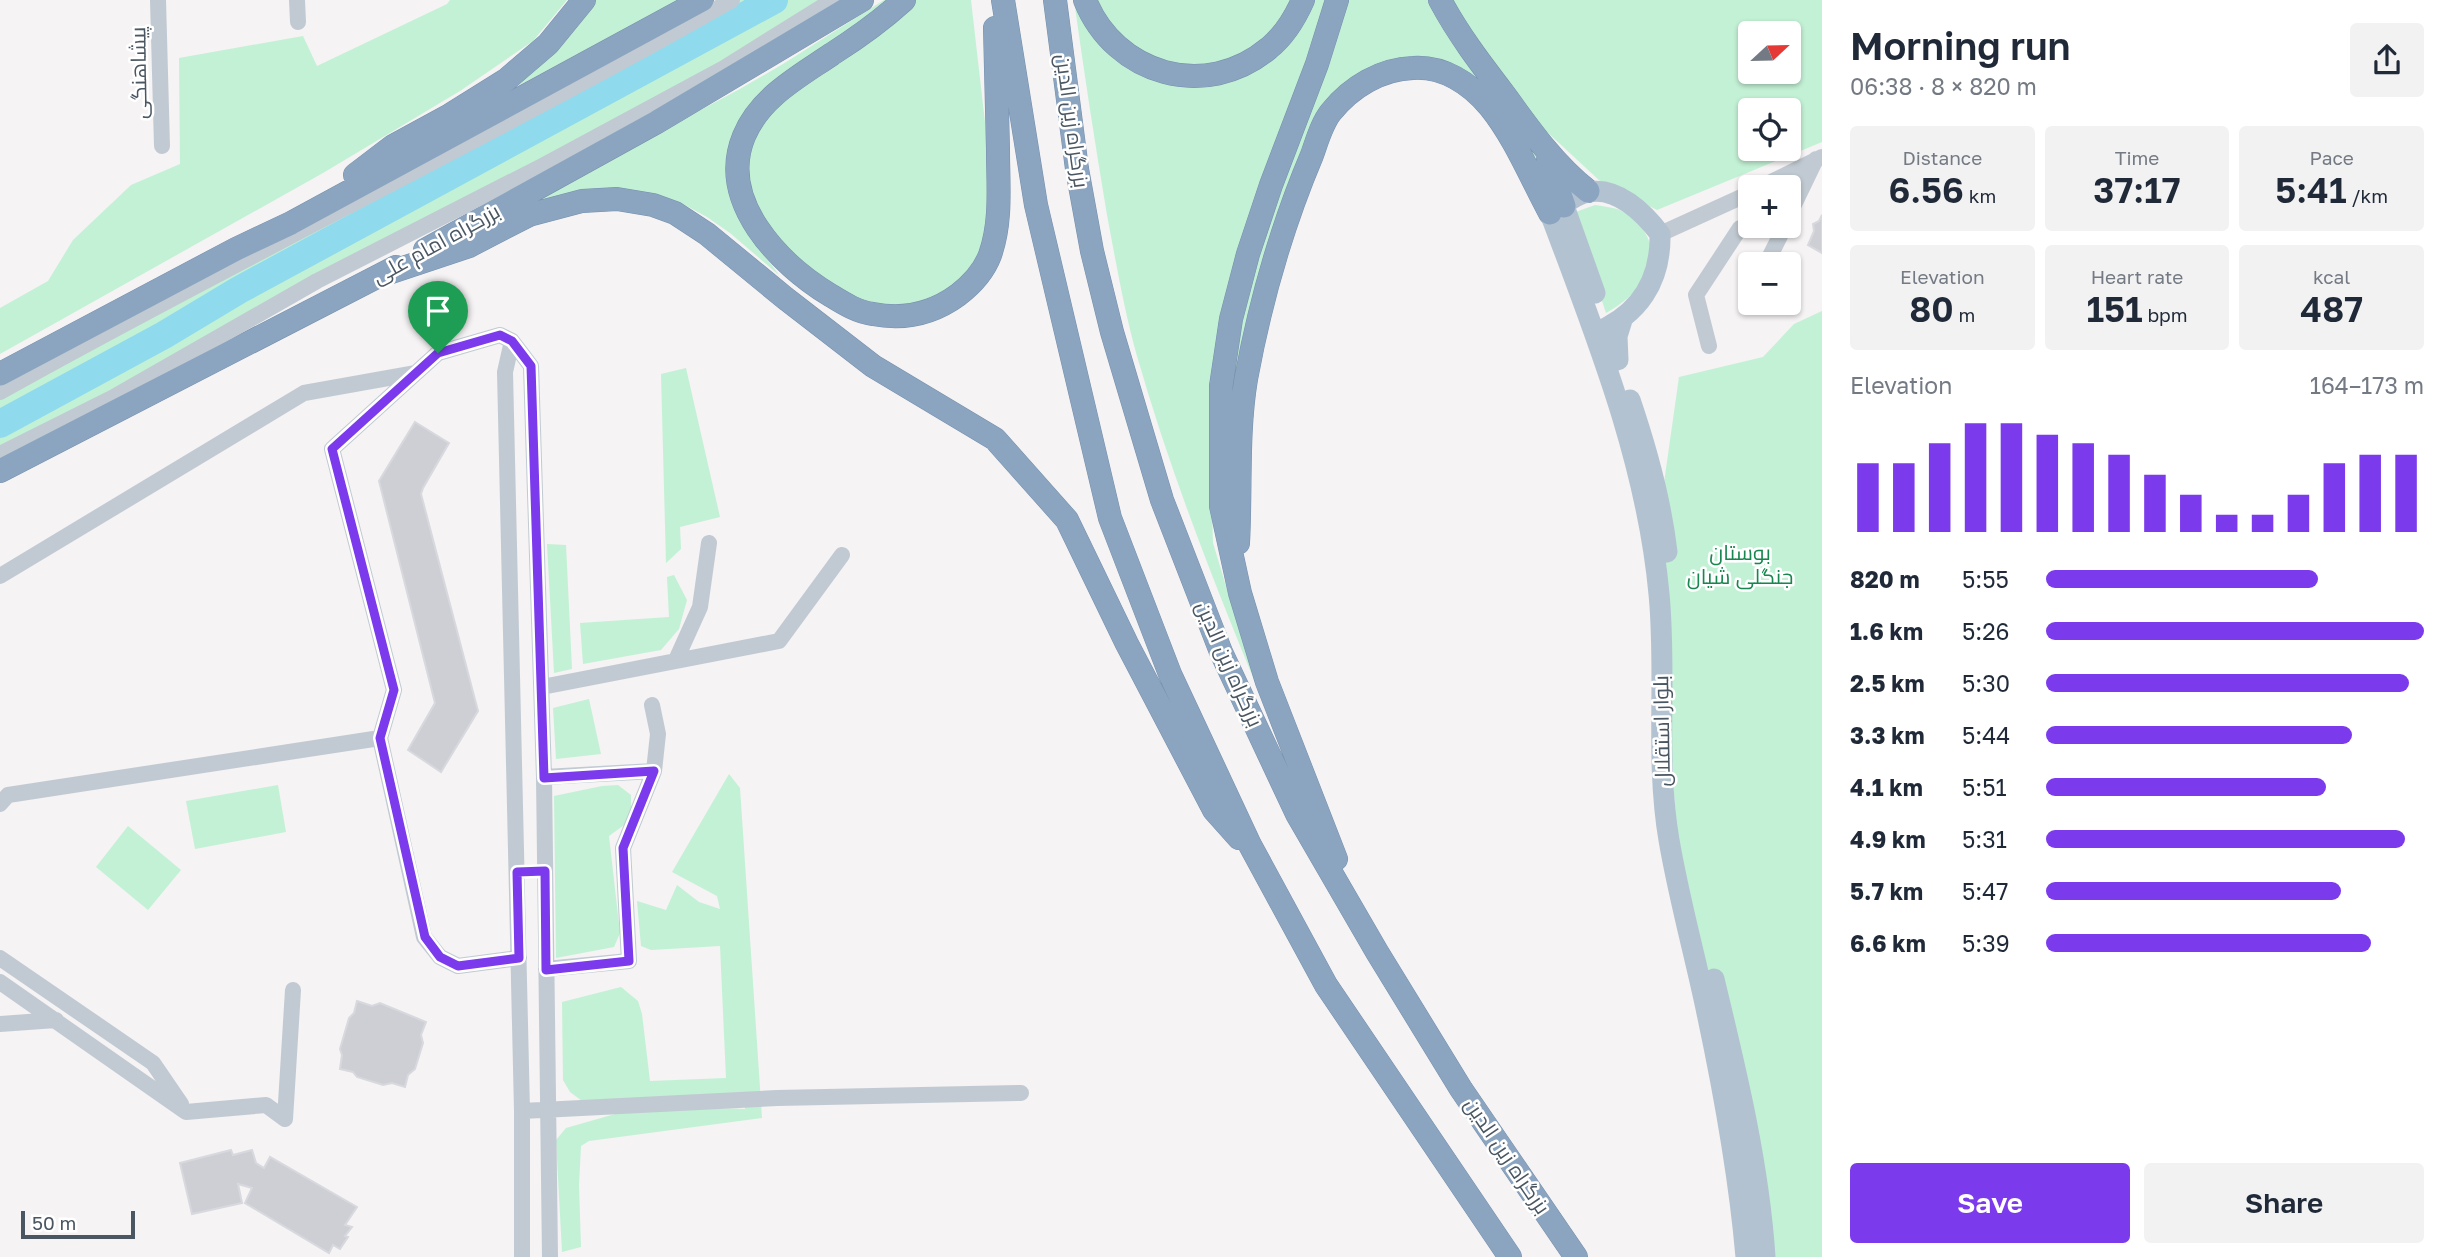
<!DOCTYPE html>
<html lang="en">
<head>
<meta charset="utf-8">
<style>
  :root { --surface:#fff; --page:#f2f2f3; --text:#1f2937; --muted:#747a83; --accent:#7c3aed }
  body { margin:0; font-family:"Golos Text",Cairo,sans-serif; background:var(--page); color:var(--text); height:100vh; display:flex; flex-direction:column; font-size:26px; white-space:nowrap }
  * { box-sizing:border-box; margin:0 }
  p { font-size:23px; color:var(--muted) }
  .icon { flex:none; width:38px; height:38px; fill:none; stroke:currentColor; stroke-width:2; stroke-linecap:round; stroke-linejoin:round }
  .map { position:relative; flex:1; overflow:hidden }
  .panel { display:flex; flex-direction:column; background:var(--surface); width:630px }
  .panel>* { flex:none }
  .needle { width:46px; rotate:68deg }
  .controls { position:absolute; left:1738px; top:21px; display:grid; gap:14px }
  .controls a { display:grid; place-items:center; width:63px; height:63px; border-radius:7px; background:var(--surface); box-shadow:0 2px 5px #0004; font-size:35px }
  .scale { position:absolute; left:21px; bottom:18px; width:114px; box-sizing:border-box; padding-left:7px; border:4px solid #4a5661; border-top:0; font-size:19px; line-height:24px; white-space:nowrap; color:#4a5661; -webkit-text-stroke:5px #fff; paint-order:stroke }
  .pin { position:absolute; display:grid; place-items:center; width:60px; height:60px; color:#fff; margin:-72px -30px; border-radius:50% 50% 50% 0; rotate:-45deg; box-shadow:0 0 7px #0007 }
  .pin .icon { rotate:45deg }
  .round { display:grid; place-items:center; flex:none; width:74px; height:74px; border-radius:7px; background:var(--page) }
  .headline { display:flex; align-items:center; justify-content:space-between; height:119px; padding:0 28px }
  h1 { font-size:38px; font-weight:600; line-height:52px }
  .figures { display:grid; grid-template-columns:repeat(3,1fr); gap:10px; height:119px; padding:7px 28px }
  .figures div { display:grid; align-content:center; border-radius:7px; background:var(--page); text-align:center }
  .figures b { font-size:35px; font-weight:600 }
  .figures small { font-size:19px; font-weight:400 }
  .figures p { font-size:19px }
  .chart { height:196px; padding:14px 28px }
  .chart p { display:flex; justify-content:space-between }
  .chart svg { width:100%; height:126px; margin-top:7px; stroke:var(--accent); stroke-width:6 }
  .button { display:flex; gap:14px; margin-top:auto; padding:14px 28px }
  .button a { flex:1; height:80px; border-radius:7px; background:var(--accent); color:#fff; font-size:28px; font-weight:600; line-height:80px; text-align:center }
  .button a+a { background:var(--page); color:var(--text) }
  ul { padding:0 28px; list-style:none; font-size:23px }
  li { display:grid; grid-template-columns:112px 84px 1fr; align-items:center; height:52px }
  li i { height:18px; border-radius:9px; background:var(--accent) }
  main { display:flex; flex:1; min-height:0 }
  .map>svg:first-child { display:block }
  .green { fill:#c3f1d5; fill-rule:evenodd }
  .lines { fill:none; stroke-linecap:round; stroke-linejoin:round }
  .river { stroke:#90daee; stroke-width:28 }
  .building { fill:#cdcfd5; stroke:#d7d9de; stroke-width:2 }
  .highway-casing { stroke:#7690ad; stroke-width:24 }
  .minor { stroke:#c1cad2; stroke-width:16 }
  .major { stroke:#b3c2d1; stroke-width:21 }
  .highway { stroke:#8ba5c1; stroke-width:23 }
  .route-casing { stroke:#fff; stroke-width:14 }
  .route { stroke:#7c3aed; stroke-width:9 }
  .labels { text-anchor:middle; stroke-width:5; stroke-linejoin:round; paint-order:stroke }
  .street-label { font-size:21px; fill:#4a5661; stroke:#fff }
  .park-label { font-size:21px; fill:#17864f; stroke:#fff }
</style>
</head>
<body>
<main>
<div class="map">
<svg width="1822" height="1257" viewBox="0 0 1822 1257">
  <rect width="100%" height="100%" fill="#f5f3f3"/>
  <!-- green -->
  <path class="green" d="M450,0H567L533,41L460,91L323,173L0,354V308L48,281L73,240L131,185L180,164L179,58L303,36L317,66L447,4Z
    M595,0H680L410,143L563,40Z
    M738,0H826L705,72L0,449V397Z
    M884,0H893L737,129L754,241L779,275L730,233L707,217L685,205L641,192L438,250L738,90L783,64Z
    M911,0H971L986,131L990,193L985,249L949,293L912,308L866,305L802,267L756,209L746,175L755,132L782,98Z
    M1074,0L1108,50L1226,79L1312,0H1330L1272,168L1210,454L1213,543L1244,646L1285,754C1230,623 1176,492 1137,356C1124,310 1116,262 1107,215C1095,144 1084,72 1074,0Z
    M1092,0H1295L1273,34L1225,63L1172,66L1124,44Z
    M1346,0H1435L1518,121L1558,193L1545,198L1507,120L1409,57C1375,62 1363,71 1337,93L1227,411L1241,309Z
    M1449,0H1822V142L1657,210L1601,182L1516,103ZM1750,33H1788V72H1750ZM1750,110H1788V149H1750Z
    M1595,205C1602,206 1610,207 1617,209C1643,218 1661,250 1647,276C1637,292 1622,304 1606,313L1573,213Z
    M1822,311V1257H1753L1684,945L1657,532L1679,377L1763,357L1794,324Z
    M686,368L720,517L680,527L681,549L666,563L661,374Z
    M547,544L566,545L572,669L554,673Z
    M674,575L687,600L679,629L661,650L583,664L580,623L669,617L667,577Z
    M589,699L601,754L556,759L553,708Z
    M729,774L740,788L762,1118L589,1141L581,1146L579,1185L581,1247L562,1252L556,1140L566,1128L629,1110L695,1107L745,1109L742,1094L582,1101L570,1092L563,1080L562,1002L621,987L638,1001L642,1014L650,1081L726,1078L720,946L651,950L641,946L637,901L666,910L677,885L699,902L720,909L717,896L672,872Z
    M278,785L286,832L195,849L186,801Z
    M618,785L631,795V820L609,836L620,933L614,947L556,958L554,796L602,786Z
    M128,826L181,870L148,910L96,867Z"/>
  <g class="lines">
    <!-- river -->
    <path class="river" d="M0,424L164,335L239,290L774,0"/>
  </g>
  <!-- building -->
  <path class="building" d="M1822,215V253L1808,245L1814,231L1813,224L1819,221Z
    M415,422L449,443L423,488L421,494L478,711L441,772L408,750L435,703L379,481Z
    M357,1001L372,1006L380,1003L426,1022L421,1035L423,1043L415,1069L408,1075L405,1087L392,1083L383,1085L357,1077L353,1072L340,1069L342,1055L340,1049L349,1018L354,1013Z
    M231,1150L233,1155L252,1150L256,1163L264,1168L270,1157L357,1207L345,1225L352,1227L345,1236L348,1237L340,1249L333,1245L329,1253L245,1203L252,1188L238,1184L242,1203L192,1214L180,1163Z"/>
  <g class="lines">
    <!-- highway casing -->
    <g class="highway-casing">
      <path id="highway" d="M904,0C882,20 857,38 832,54C800,76 760,97 744,136C717,201 779,264 830,295C843,303 857,312 873,314C904,320 932,314 958,295C971,285 984,271 990,255C1002,221 998,185 998,150C997,109 996,68 995,28
        M1003,0L1036,205L1110,518L1170,674L1250,845L1326,985L1510,1257
        M1055,0L1077,169L1092,251L1112,332L1162,500L1221,652L1297,814L1377,952L1461,1089L1576,1257
        M1085,0C1115,75 1206,101 1269,48C1284,36 1295,18 1303,0
        M1440,0C1458,34 1481,64 1504,94C1530,130 1554,164 1588,191
        M1548,160L1564,206
        M355,175L393,146L450,115L506,80L548,44L584,0
        M425,250L657,122L862,0
        M385,274L469,246L529,215L582,201L617,199L653,205L675,213L707,234L785,298L873,366L995,439L1067,520L1127,644L1214,810L1239,838
        M0,374L236,249L291,223L702,0
        M0,471L396,267
        M1238,543C1241,489 1237,433 1246,379C1260,303 1282,226 1312,155C1317,141 1322,123 1331,112C1351,87 1381,69 1413,68C1443,66 1470,83 1490,107C1515,138 1531,178 1550,213
        M1336,859L1267,682L1240,593L1221,506V386L1231,319L1248,254L1271,185L1317,64L1337,0"/>
    </g>
    <!-- minor -->
    <path class="minor" d="M158,0L162,146
      M297,0L298,22
      M1761,187L1822,157
      M1788,217L1816,159
      M1660,234L1750,193
      M1766,264L1785,226
      M512,341L505,372L522,1111V1257
      M1709,346L1696,295L1740,228L1754,226
      M0,392C241,257 492,137 732,0
      M0,454L112,398L317,281L542,166L724,68L833,0
      M0,576L304,393L416,373
      M676,660L700,607L709,543
      M542,687L779,641L842,555
      M544,777L654,771
      M0,804L8,795L380,738
      M0,958L153,1063L181,1104
      M519,958L458,966L440,957L424,937L380,738L394,690L332,449L438,353L500,335L512,341L531,366L544,777L550,1257
      M546,969L629,961L623,848L654,771L658,734L652,705
      M0,982L186,1112L266,1105L285,1119L293,990
      M0,1024L56,1020
      M522,1111L777,1098L1021,1093"/>
    <!-- major -->
    <path class="major" d="M1564,206L1595,293
      M1595,333C1639,315 1661,281 1660,234C1644,213 1617,186 1588,192C1574,194 1562,207 1550,213C1596,336 1647,462 1659,594C1667,676 1655,759 1669,840C1679,899 1695,955 1707,1013C1724,1093 1739,1176 1746,1257
      M1618,360L1617,336L1622,320
      M1630,400C1647,450 1661,500 1667,552
      M1714,979C1736,1070 1759,1164 1765,1257"/>
    <!-- highway -->
    <use href="#highway" class="highway"/>
  </g>
  <g class="lines">
    <!-- route casing -->
    <g class="route-casing">
      <path id="route" d="M500,335L512,341L531,366L544,778L654,771L623,848L629,961L546,970L545,871L517,872L519,958L458,966L440,957L425,937L380,738L394,690L332,449L438,353Z"/>
    </g>
    <!-- route -->
    <use href="#route" class="route"/>
  </g>
  <g class="labels">
    <!-- street labels -->
    <g class="street-label">
      <text transform="translate(139 73) rotate(-91)" y="7">پیشاهنگی</text>
      <text transform="translate(1072 121) rotate(82)" y="7">بزرگراه زین الدین</text>
      <text transform="translate(436 244) rotate(-29)" y="7">بزرگراه امام علی</text>
      <text transform="translate(1229 664) rotate(66)" y="7">بزرگراه زین الدین</text>
      <text transform="translate(1662 731) rotate(-91)" y="7">بلوار استقلال</text>
      <text transform="translate(1507 1156) rotate(56)" y="7">بزرگراه زین الدین</text>
    </g>
    <!-- park labels -->
    <g class="park-label">
      <text x="1740" y="560">بوستان<tspan x="1740" dy="24">جنگلی شیان</tspan></text>
    </g>
  </g>
</svg>
<div class="controls">
<a><svg class="needle" viewBox="-14 -14 28 28"><path d="M0-13l5 13h-10z" fill="#e53935"/><path d="M0 13l5-13h-10z" fill="#747a83"/></svg></a>
<a><svg class="icon" aria-label="locate" viewBox="0 0 24 24"><circle cx="12" cy="12" r="6"/><path d="M12 2v4M12 18v4M2 12h4M18 12h4"/></svg></a>
<a>+</a>
<a>−</a>
</div>
<div class="scale">50 m</div>
<div class="pin" style="left:438px;top:353px;background:#1e9e55"><svg class="icon" aria-label="arrive" viewBox="0 0 24 24"><path d="M6 21V4h12l-3 4 3 4H6"/></svg></div>
</div>
<section class="panel">
<div class="headline"><div><h1>Morning run</h1><p>06:38 · 8 × 820 m</p></div><a class="round"><svg class="icon" aria-label="share" viewBox="0 0 24 24"><path d="M12 15V3M7 8l5-5 5 5M5 13v7h14v-7"/></svg></a></div>
<div class="figures">
<div><p>Distance</p><b>6.56<small> km</small></b></div>
<div><p>Time</p><b>37:17</b></div>
<div><p>Pace</p><b>5:41<small> /km</small></b></div>
</div>
<div class="figures">
<div><p>Elevation</p><b>80<small> m</small></b></div>
<div><p>Heart rate</p><b>151<small> bpm</small></b></div>
<div><p>kcal</p><b>487</b></div>
</div>
<div class="chart"><p><span>Elevation</span>164–173 m</p>
<svg viewBox="0 0 160 44" preserveAspectRatio="none"><path d="M5 44V20M15 44V20M25 44V13M35 44V6M45 44V6M55 44V10M65 44V13M75 44V17M85 44V24M95 44V31M105 44V38M115 44V38M125 44V31M135 44V20M145 44V17M155 44V17"/></svg>
</div>
<ul>
<li><b>820 m</b>5:55<i style="width:72%"></i></li>
<li><b>1.6 km</b>5:26<i style="width:100%"></i></li>
<li><b>2.5 km</b>5:30<i style="width:96%"></i></li>
<li><b>3.3 km</b>5:44<i style="width:81%"></i></li>
<li><b>4.1 km</b>5:51<i style="width:74%"></i></li>
<li><b>4.9 km</b>5:31<i style="width:95%"></i></li>
<li><b>5.7 km</b>5:47<i style="width:78%"></i></li>
<li><b>6.6 km</b>5:39<i style="width:86%"></i></li>
</ul>
<div class="button"><a>Save</a><a>Share</a></div>
</section>
</main>
</body>
</html>
